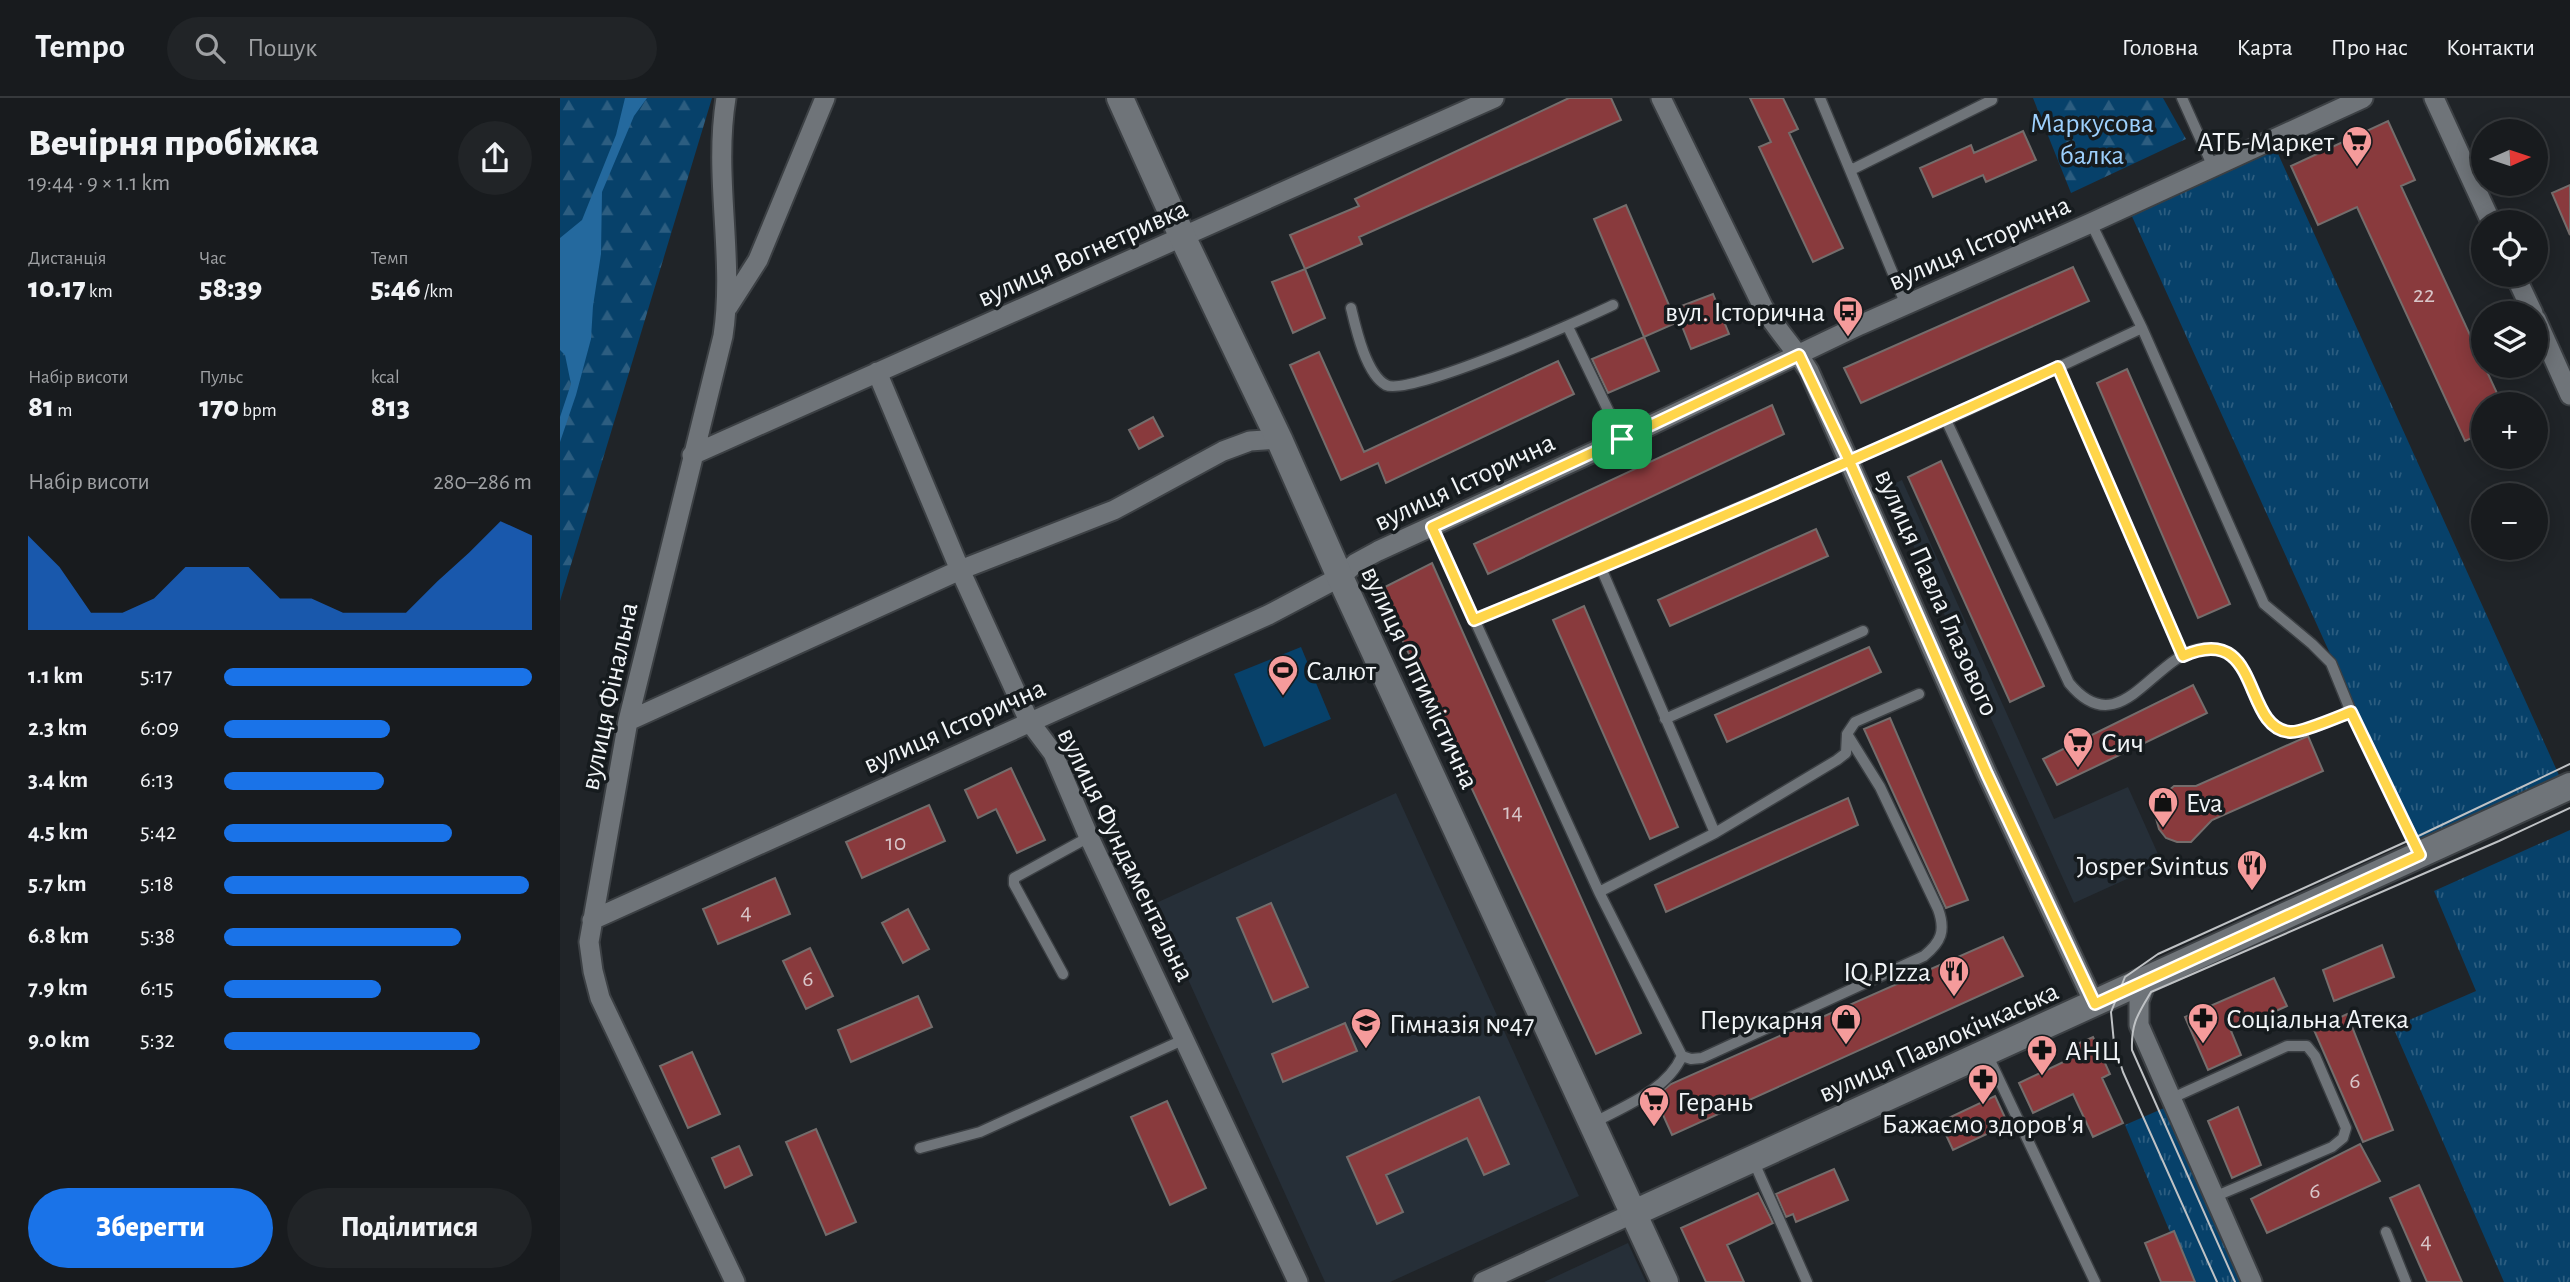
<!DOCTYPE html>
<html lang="uk">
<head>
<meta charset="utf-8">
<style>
  :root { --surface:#181b1e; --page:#212427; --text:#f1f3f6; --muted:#9fa1a4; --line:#36393c; --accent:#1a73e8 }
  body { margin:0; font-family:"Alegreya Sans",sans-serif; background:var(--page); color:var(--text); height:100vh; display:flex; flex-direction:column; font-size:26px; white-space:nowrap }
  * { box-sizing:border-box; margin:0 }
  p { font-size:23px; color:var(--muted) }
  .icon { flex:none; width:38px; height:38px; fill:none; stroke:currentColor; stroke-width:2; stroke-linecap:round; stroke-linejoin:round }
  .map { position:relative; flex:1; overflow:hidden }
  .details { display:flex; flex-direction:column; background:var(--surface); width:560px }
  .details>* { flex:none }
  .needle { width:46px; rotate:87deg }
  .buttons { position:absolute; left:1911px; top:21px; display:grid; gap:14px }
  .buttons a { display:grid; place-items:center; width:77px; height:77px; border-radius:50%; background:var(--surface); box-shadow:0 4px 18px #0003,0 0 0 2px var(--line); font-size:35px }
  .pin { position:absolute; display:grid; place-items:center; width:60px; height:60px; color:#fff; margin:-30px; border-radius:14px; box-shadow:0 4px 10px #0006 }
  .round { display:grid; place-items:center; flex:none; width:74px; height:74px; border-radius:37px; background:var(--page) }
  .headline { display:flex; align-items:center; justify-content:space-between; height:119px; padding:0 28px }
  h1 { font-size:38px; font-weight:800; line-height:52px }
  .figures { display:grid; grid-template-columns:repeat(3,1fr); gap:10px; height:119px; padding:7px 28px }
  .figures div { display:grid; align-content:center }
  .figures b { font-size:30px; font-weight:800 }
  .figures small { font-size:19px; font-weight:400 }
  .figures p { font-size:19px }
  .chart { height:196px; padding:14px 28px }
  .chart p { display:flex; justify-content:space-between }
  .chart svg { width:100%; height:126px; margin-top:7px; fill:var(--accent); opacity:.7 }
  .primary-button { display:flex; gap:14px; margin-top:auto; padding:14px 28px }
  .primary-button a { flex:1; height:80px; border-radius:42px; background:var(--accent); color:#fff; font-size:28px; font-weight:800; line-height:80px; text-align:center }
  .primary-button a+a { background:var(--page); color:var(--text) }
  ul { padding:0 28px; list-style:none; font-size:23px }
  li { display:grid; grid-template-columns:112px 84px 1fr; align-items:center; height:52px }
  li i { height:18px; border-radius:9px; background:var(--accent) }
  header { display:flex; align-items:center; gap:42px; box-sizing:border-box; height:98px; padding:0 35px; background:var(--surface); border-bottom:2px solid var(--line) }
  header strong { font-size:33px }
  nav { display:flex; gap:38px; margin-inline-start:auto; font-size:24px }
  .search { width:490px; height:63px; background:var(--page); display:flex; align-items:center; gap:18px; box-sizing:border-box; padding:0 24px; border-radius:38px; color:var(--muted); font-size:26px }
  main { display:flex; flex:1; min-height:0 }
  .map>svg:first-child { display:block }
  .built { fill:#262f38 }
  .forest { fill:url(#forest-firs) }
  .park { fill:url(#park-tufts) }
  .pitch { fill:#07416a }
  .water { fill:#24699e }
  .building { fill:#893a3d; stroke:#746d6c; stroke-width:2 }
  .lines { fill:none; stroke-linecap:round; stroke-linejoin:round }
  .lane-casing { stroke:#3c4044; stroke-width:13 }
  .street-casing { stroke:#3c4044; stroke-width:23 }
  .secondary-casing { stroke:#3c4044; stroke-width:30 }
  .lane { stroke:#6f7479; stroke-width:10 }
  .street { stroke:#6f7479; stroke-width:19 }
  .secondary { stroke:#6f7479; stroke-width:26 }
  .tram { stroke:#bfc2c5; stroke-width:2 }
  .route-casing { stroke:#fff; stroke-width:14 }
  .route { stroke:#ffd54a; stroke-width:9 }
  .labels { text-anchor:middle; stroke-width:7; stroke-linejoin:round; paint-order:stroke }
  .number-label { font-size:24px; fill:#d8c6c9 }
  .park-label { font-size:28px; fill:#9dd0fd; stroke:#161b1e }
  .poi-label { font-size:28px; fill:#f2f5f8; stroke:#161b1e; text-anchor:start }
  .street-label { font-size:28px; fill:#f2f5f8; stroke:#161b1e }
</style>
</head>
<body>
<header>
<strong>Tempo</strong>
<div class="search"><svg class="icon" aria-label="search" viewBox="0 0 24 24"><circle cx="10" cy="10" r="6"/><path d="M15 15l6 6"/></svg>Пошук</div>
<nav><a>Головна</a><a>Карта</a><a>Про нас</a><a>Контакти</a></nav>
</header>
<main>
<section class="details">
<div class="headline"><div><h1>Вечірня пробіжка</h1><p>19:44 · 9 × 1.1 km</p></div><a class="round"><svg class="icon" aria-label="share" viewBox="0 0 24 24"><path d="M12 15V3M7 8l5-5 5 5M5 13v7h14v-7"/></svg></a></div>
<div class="figures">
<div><p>Дистанція</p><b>10.17<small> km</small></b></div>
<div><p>Час</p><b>58:39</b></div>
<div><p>Темп</p><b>5:46<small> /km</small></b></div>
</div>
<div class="figures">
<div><p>Набір висоти</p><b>81<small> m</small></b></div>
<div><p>Пульс</p><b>170<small> bpm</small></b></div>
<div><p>kcal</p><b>813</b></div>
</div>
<div class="chart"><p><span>Набір висоти</span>280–286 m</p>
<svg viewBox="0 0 160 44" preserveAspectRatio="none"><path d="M0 44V11L10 22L20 38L30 38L40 33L50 22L60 22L70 22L80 33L90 33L100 38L110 38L120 38L130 27L140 17L150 6L160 11V44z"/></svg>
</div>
<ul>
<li><b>1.1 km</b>5:17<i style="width:100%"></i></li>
<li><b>2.3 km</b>6:09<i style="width:54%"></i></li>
<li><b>3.4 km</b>6:13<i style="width:52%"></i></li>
<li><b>4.5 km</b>5:42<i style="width:74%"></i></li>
<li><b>5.7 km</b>5:18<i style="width:99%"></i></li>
<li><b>6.8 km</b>5:38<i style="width:77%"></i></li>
<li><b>7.9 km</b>6:15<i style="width:51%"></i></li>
<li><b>9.0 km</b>5:32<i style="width:83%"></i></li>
</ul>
<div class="primary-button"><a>Зберегти</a><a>Поділитися</a></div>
</section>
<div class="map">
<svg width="2010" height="1184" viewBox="0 0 2010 1184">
  <defs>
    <pattern id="forest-firs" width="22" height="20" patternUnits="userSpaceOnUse" patternTransform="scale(1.75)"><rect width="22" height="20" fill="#07416a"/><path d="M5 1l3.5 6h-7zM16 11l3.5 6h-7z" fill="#2c5d80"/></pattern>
    <pattern id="park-tufts" width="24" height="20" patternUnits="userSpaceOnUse" patternTransform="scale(1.75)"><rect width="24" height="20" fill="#07416a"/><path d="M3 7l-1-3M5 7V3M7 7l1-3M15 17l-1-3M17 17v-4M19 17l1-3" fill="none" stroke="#2c5d80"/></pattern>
  </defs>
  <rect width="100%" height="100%" fill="#202428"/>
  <!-- built -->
  <path class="built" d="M1342,382L1494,721L1568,689L1602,765L1514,805L1327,389Z
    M836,695L1019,1098L830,1184H765L594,806Z
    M1068,1145L1086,1184H984Z"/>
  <!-- forest -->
  <path class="forest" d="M0,0H152L0,503Z
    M1473,0H1603L1626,41L1511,95Z"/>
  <!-- park -->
  <path class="park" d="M1715,49L2003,686L1859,752L1570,114Z
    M2010,732V1184H1944L1833,929L1916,893L1874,793Z
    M1620,1003L1700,1184H1631L1565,1027Z"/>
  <!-- pitch -->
  <path class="pitch" d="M741,549L771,621L704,649L674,576Z"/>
  <!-- water -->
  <path class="water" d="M65,0H87L74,18L42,94L41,156L33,208L31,241L16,297L0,344V319L11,286L5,257L0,252V140L22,122L56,37Z"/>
  <!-- building -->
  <path class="building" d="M1009,0H1051L1061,22L799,139L802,146L745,171L730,137L799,108L795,101Z
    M1190,0H1223L1238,31L1229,35L1283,150L1253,164L1199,49L1211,44Z
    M1828,23L1855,82L1841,88L1942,306H1923V335L1905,343L1797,109L1758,127L1731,68Z
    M1463,33L1476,62L1426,84L1423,77L1373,99L1360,70L1411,47L1414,55Z
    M2010,87V137L1992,95Z
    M1066,107L1111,212L1153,196L1169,236L1131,251L1120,223L1084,239L1034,121Z
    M1513,169L1529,203L1301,305L1284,270Z
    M745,171L765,220L733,235L712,184Z
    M1084,239L1099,273L1048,295L1032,261Z
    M759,254L804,354L998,263L1014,296L826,385L818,365L781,382L730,267Z
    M1567,271L1670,506L1638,520L1537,285Z
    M1212,307L1224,336L928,476L914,446Z
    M593,319L603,338L579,351L569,332Z
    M1381,363L1484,588L1450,604L1348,379Z
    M1256,431L1268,458L1110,528L1098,502Z
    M872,465L1081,935L1036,956L819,492Z
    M1024,508L1118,729L1090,741L993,522Z
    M1309,549L1321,574L1167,644L1155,617Z
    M1633,587L1647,615L1497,687L1483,661Z
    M1330,620L1408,802L1386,810L1304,631Z
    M1748,638L1763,673L1652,722L1631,744H1617L1606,740L1599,731L1594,713L1601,699L1614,688H1636Z
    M451,670L485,742L457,755L436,711L418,720L405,692Z
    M1288,700L1298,727L1106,814L1095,787Z
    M369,707L385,743L302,780L286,744Z
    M215,780L230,816L158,846L143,811Z
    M711,805L748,889L713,904L677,820Z
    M348,811L369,851L343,865L322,825Z
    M1443,839L1463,878L1112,1037L1095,999L1111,986Z
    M1822,847L1834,879L1774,903L1763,872Z
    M250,850L273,898L246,911L223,863Z
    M1714,880L1727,908L1671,933L1681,957L1648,972L1625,919Z
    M358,898L372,929L291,964L278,932Z
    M1787,916L1833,1032L1803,1044L1754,932Z
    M785,925L797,953L723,984L712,956Z
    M1533,939L1550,976L1542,980L1563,1025L1533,1039L1513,996L1473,1015L1459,985L1512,960L1508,950Z
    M132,954L160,1016L128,1030L100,968Z
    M1435,998L1448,1026L1393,1052L1380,1024Z
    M919,999L949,1066L924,1077L907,1040L826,1077L843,1114L817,1126L787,1059Z
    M607,1003L646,1090L610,1107L571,1019Z
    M1678,1009L1701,1067L1672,1080L1648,1023Z
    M256,1031L296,1124L266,1137L226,1044Z
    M1800,1046L1820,1083L1707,1135L1691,1101Z
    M179,1048L192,1077L165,1090L152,1060Z
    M1274,1071L1288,1102L1236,1124L1233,1116L1226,1119L1216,1096Z
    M1859,1087L1902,1184H1867L1830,1100Z
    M1198,1095L1213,1125L1167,1147L1184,1184H1146L1121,1130Z
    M1614,1133L1635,1184H1601L1585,1145Z"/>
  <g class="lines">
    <!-- lane casing -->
    <g class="lane-casing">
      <path id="lane" d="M1260,0L1346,207
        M1622,0L1653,69
        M1291,72L1432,2
        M1531,125L1582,230L1704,506L1752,546L1771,565L1791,614L1860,756
        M791,210C796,231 806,276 826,287C849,299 1022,222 1053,207
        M1008,229L1062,341
        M1498,269L1623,558
        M1386,322L1509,585C1560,647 1592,559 1640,551C1700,541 1685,632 1730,634C1742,635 1778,619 1791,614
        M872,429L1039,794L1122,958
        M1041,470L1155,735
        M914,522L1386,322L1582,230
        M1105,621L1303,533
        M1039,794L1155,735L1277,662L1286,655L1287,636L1295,624L1359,596
        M503,876L454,786V780L529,739
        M1427,956L1535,1184
        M1610,1001L1727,948H1747L1755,958L1786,1030L1783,1040L1772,1049L1654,1099
        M1035,1024C1065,1008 1107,992 1122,958L1131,961L1142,960L1364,858C1381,844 1386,833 1378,811L1320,689L1287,636
        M360,1050L420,1034L625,941
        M1193,1062L1247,1184
        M1826,1134L1846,1184"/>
    </g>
    <!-- street casing -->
    <g class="street-casing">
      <path id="street" d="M166,0C153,79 175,160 163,238L68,623L29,844L33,873L40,900L175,1184
        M1101,0L1203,209C1217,232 1235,251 1249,273L1427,676L1535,907
        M1874,0L1931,124
        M1955,177L1973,215
        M168,209L198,162L265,0
        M1976,221L2010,297
        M317,274L400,472L469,623L493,655L528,737L738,1184
        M132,357L934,0
        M68,623L400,472L554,412L663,353L690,343L719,341
        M32,822L708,517L780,479L796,465L818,453L1062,341L1300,227L1531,125L1803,0
        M1586,884L1579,903V927L1692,1184
        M923,1184L1074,1115"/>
    </g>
    <!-- secondary casing -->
    <g class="secondary-casing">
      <path id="secondary" d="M560,0L623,140L719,341L780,479L1105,1184
        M1074,1115L2010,688"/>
    </g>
    <!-- lane -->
    <use href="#lane" class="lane"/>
    <!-- street -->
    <use href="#street" class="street"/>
    <!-- secondary -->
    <use href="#secondary" class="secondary"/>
    <!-- tram -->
    <path class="tram" d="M1657,1184L1563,974L1554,945L1551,914L1565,879L1598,856L1852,741L2010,666
      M1675,1184L1572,952C1571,925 1578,916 1591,894L1939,743L2010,710"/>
  </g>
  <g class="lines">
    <!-- route casing -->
    <g class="route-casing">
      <path id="route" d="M1062,341L1239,257L1289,362L1427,676L1535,906L1860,757L1791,614C1778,619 1741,635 1730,634C1681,630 1703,523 1623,558L1498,269C1305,358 1110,442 914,522L872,429L1062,341"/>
    </g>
    <!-- route -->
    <use href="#route" class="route"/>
  </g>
  <!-- icons -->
  <defs>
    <g id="supermarket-pin" transform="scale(1.575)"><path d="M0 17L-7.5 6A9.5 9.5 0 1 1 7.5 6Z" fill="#f59b9b" stroke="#161b1e"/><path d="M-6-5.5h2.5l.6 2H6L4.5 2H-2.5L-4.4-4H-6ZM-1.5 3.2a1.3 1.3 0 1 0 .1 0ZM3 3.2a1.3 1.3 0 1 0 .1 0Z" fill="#111"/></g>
    <g id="bus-pin" transform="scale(1.575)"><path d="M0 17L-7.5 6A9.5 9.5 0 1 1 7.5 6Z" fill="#f59b9b" stroke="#161b1e"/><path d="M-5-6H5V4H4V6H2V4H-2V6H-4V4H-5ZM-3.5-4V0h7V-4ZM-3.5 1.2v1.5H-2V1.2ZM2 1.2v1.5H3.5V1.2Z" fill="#111"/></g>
    <g id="stadium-pin" transform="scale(1.575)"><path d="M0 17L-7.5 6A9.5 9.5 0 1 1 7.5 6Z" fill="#f59b9b" stroke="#161b1e"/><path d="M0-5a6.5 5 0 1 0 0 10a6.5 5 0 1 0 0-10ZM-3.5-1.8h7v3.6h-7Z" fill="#111"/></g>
    <g id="shop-pin" transform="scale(1.575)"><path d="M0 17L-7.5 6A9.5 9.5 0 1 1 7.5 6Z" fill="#f59b9b" stroke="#161b1e"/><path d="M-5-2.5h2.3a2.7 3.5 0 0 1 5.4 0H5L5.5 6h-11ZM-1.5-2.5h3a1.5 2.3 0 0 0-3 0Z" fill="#111"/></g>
    <g id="restaurant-pin" transform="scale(1.575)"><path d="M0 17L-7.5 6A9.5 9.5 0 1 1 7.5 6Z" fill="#f59b9b" stroke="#161b1e"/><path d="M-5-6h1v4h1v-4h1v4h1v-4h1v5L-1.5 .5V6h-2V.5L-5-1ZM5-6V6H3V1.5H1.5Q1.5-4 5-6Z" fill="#111"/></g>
    <g id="pharmacy-pin" transform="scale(1.575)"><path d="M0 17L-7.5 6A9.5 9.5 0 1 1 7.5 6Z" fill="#f59b9b" stroke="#161b1e"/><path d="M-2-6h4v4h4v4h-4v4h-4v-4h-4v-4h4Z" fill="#111"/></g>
    <g id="school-pin" transform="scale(1.575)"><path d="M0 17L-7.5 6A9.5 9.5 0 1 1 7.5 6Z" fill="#f59b9b" stroke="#161b1e"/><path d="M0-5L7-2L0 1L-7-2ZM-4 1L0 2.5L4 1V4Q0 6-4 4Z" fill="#111"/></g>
  </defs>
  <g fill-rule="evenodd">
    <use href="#supermarket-pin" x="1797" y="43"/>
    <use href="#bus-pin" x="1288" y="213"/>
    <use href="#stadium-pin" x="723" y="572"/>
    <use href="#supermarket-pin" x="1518" y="644"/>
    <use href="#shop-pin" x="1603" y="704"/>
    <use href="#restaurant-pin" x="1692" y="767"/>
    <use href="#restaurant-pin" x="1394" y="873"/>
    <use href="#pharmacy-pin" x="1643" y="920"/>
    <use href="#shop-pin" x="1286" y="921"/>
    <use href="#school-pin" x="806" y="925"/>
    <use href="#pharmacy-pin" x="1482" y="952"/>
    <use href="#pharmacy-pin" x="1423" y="981"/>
    <use href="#supermarket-pin" x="1094" y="1003"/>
  </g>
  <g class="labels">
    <!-- number labels -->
    <g class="number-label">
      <text x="1864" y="204">22</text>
      <text x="953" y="721">14</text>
      <text x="336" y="752">10</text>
      <text x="186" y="821">4</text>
      <text x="248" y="888">6</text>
      <text x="1795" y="990">6</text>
      <text x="1755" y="1100">6</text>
      <text x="1866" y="1150">4</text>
    </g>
    <!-- park labels -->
    <g class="park-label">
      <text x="1532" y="34">Маркусова<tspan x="1532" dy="32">балка</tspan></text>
    </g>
    <!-- poi labels -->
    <g class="poi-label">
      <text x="1774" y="53" text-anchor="end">АТБ-Маркет</text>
      <text x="1265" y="223" text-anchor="end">вул. Історична</text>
      <text x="746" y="582">Салют</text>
      <text x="1541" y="654">Сич</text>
      <text x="1626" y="714">Eva</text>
      <text x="1669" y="777" text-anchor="end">Josper Svintus</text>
      <text x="1371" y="883" text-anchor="end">IQ PIzza</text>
      <text x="1666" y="930">Соціальна Атека</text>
      <text x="1263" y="931" text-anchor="end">Перукарня</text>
      <text x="829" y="935">Гімназія №47</text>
      <text x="1505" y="962">АНЦ</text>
      <text x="1117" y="1013">Герань</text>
      <text x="1423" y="1035" text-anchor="middle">Бажаємо здоров'я</text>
    </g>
    <!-- street labels -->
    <g class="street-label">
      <text transform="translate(1419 144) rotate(-24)" y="10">вулиця Історична</text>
      <text transform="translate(522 154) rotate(-24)" y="10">вулиця Вогнетривка</text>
      <text transform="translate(904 383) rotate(-25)" y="10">вулиця Історична</text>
      <text transform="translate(1378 494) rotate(66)" y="10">вулиця Павла Глазового</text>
      <text transform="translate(861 579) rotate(65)" y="10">вулиця Оптимістична</text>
      <text transform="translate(48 598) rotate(-78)" y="10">вулиця Фінальна</text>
      <text transform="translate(394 627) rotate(-24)" y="10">вулиця Історична</text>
      <text transform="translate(567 756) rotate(64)" y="10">вулиця Фундаментальна</text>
      <text transform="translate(1378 943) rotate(-24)" y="10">вулиця Павлокічкаська</text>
    </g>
  </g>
</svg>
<div class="buttons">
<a><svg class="needle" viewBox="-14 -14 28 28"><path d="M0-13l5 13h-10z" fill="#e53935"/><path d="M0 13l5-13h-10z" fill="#9fa1a4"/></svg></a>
<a><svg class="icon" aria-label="locate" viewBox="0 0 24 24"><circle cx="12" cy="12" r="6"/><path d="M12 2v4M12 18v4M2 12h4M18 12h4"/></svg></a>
<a><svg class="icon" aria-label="layers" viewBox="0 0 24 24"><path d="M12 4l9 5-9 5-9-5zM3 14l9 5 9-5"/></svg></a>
<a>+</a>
<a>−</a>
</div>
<div class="pin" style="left:1062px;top:341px;background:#1e9e55"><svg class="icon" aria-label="arrive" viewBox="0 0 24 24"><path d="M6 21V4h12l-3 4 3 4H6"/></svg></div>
</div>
</main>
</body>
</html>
